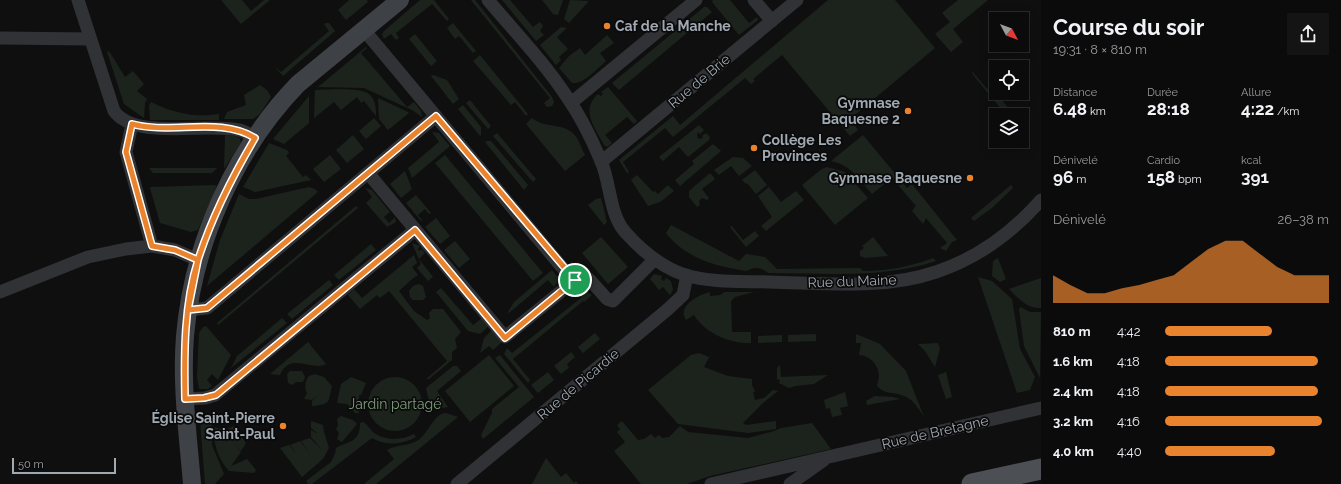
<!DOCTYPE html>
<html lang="fr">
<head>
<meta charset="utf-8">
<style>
  :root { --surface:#0b0b0c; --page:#141415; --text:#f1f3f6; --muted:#9a9b9d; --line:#2b2b2d; --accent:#ea832d }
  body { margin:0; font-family:Raleway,sans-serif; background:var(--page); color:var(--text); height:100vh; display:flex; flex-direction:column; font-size:15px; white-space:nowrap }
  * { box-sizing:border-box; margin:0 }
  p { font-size:13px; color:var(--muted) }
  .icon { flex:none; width:22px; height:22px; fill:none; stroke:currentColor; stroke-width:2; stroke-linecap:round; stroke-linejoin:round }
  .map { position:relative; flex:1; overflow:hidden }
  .sheet { display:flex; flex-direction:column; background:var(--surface); width:300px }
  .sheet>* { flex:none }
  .needle { width:26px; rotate:131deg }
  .buttons { position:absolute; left:989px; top:12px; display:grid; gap:8px }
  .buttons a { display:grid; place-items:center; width:40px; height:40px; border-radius:0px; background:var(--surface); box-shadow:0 2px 10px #0003,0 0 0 1px var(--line); font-size:20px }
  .scale { position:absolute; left:12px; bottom:10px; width:104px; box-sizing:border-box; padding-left:4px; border:2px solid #a0a9b1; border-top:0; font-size:11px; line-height:14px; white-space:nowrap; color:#a0a9b1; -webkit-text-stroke:3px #0a0a0b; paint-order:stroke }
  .pin { position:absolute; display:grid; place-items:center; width:34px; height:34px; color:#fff; margin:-17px; border:2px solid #fff; border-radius:50%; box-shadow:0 1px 4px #0007 }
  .round { display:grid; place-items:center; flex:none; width:42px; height:42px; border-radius:0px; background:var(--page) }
  .head { display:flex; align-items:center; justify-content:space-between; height:68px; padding:0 12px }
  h1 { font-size:22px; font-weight:700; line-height:30px }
  .figures { display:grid; grid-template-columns:repeat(3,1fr); gap:6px; height:68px; padding:4px 12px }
  .figures div { display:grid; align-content:center }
  .figures b { font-size:17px; font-weight:700 }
  .figures small { font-size:11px; font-weight:400 }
  .figures p { font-size:11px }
  .chart { height:112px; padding:8px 12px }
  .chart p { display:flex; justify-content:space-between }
  .chart svg { width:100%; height:72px; margin-top:4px; fill:var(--accent); opacity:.7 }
  ul { padding:0 12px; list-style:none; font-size:13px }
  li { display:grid; grid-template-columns:64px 48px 1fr; align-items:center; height:30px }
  li i { height:10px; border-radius:5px; background:var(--accent) }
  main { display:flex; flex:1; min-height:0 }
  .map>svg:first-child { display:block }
  .green { fill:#1c231c }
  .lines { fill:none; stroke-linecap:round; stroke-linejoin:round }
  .street { stroke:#303235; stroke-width:13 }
  .secondary { stroke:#3e4145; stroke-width:18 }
  .primary { stroke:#4c5054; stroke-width:21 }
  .route-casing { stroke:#fff; stroke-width:8 }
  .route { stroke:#ea832d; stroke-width:5 }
  .poi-dot { fill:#ea832d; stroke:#0a0a0b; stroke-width:1.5 }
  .labels { text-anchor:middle; stroke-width:3.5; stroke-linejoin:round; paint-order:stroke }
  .poi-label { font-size:14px; font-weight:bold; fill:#a0a9b1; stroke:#0a0a0b; text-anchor:end }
  .street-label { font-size:14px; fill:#a0a9b1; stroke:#0a0a0b }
  .park-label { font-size:14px; fill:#7d9c78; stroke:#0a0a0b }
</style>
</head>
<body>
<main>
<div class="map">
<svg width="1041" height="484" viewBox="0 0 1041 484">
  <rect width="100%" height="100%" fill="#0f0f10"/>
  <!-- green -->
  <path class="green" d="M221,0H242L251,11L264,0H270L241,24Z
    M349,0H367L368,2L346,20L338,10Z
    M420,0H434L449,19L447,21L432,4L396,33L399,38L396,40L391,34L384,39L382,34L384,31Z
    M471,0H475L552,97L554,102L552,106L547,107L544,103L550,98Z
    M502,0H510L533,27L540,22L543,26L540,31L544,35L536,41Z
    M542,0H563L558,15L553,14Z
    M570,0L589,1L569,23L564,19Z
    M713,0H730L749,23L757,17L758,20L739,35L712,2Z
    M828,0H895L935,48L850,119L858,130L850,136L782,55L753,79L755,81L751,84L745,78L673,137L665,128L623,162L629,172L627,173L619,160L673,116L680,125Z
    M958,0H988L953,29L963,42L951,52L935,34L950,22L942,13Z
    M704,7H707L712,12L619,90L612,83Z
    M326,23H329L335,31L334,32L283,76L274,66L281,72L329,31L324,24Z
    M453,23L476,51L473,53L459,36L455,39L447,28Z
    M561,27L567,28L557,37L568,49L559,57L561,60L556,65L540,45Z
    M415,34L437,61L431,66L409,39Z
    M607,35L614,43L600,53L606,61C598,68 583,85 572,83L559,68L569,56L580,48L585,55Z
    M366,47L367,48L361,53L407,107L414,102L421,111L422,117L412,110L364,88L318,87Z
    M109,51L125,77L133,71L144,84L137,91L147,99L145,103L144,118L124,104L107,52Z
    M480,55L528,114L526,116L515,102L511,105L473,61Z
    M971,70L987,89L991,87L1014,115H1006L974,76Z
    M433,75L447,80L459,99L453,104L431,76Z
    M260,85L267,90L271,97L260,114L253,119H224L227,112L246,105L244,95Z
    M608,87L637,121L634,124L627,117L605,135L612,143L607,147L604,145C595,128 580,110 598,94L601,96L603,94L601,92Z
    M339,89C361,90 377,88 376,116L364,101L361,103L357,97L341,110L334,102L314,118L315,90Z
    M309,96V123L284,144L273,139Z
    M378,98L408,112L409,113L388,130L379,119Z
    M470,100L491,126L488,129L466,103Z
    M151,102C173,113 195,118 219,114V120H150L149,106Z
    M463,105L481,127V135L480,136L458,109Z
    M374,118L381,126L366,139L359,131Z
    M532,118C544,128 561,123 573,133C579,139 581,148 585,155L565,171L526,124Z
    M699,125L704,130L700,134L698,132L697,136L699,139L703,138L702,136L706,133L710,137L709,140L688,157L679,147L663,161L659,157Z
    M432,132L439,133L450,146L412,178L408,168L439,142Z
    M497,133L536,179L533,182L493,136Z
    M225,135L236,136L240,138L241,143L224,169Z
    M353,135L364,149L347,163L336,150Z
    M863,135L907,188L912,184L957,240L952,242L946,251L940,248L947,243L926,218L923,224L912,211L916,206L892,178L872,194C860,180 851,165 831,161Z
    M487,141H491L528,185L524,190L485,142Z
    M269,143L287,150L289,153L286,156L303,177L306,175L311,180L255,192L243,187Z
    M713,144L721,151L680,186L675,180L694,164L692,161Z
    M330,155L341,169L324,182L313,169Z
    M445,155L543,273L533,281L435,163Z
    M733,157L743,158L752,166L739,176L731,166L719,175L714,170Z
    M827,167L845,172L868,198L835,225L802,185L822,169Z
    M149,168H217L212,173H153Z
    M755,170L767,185L756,194L747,183L746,184L742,180Z
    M405,171L412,189L401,198L390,184Z
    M710,173L715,179L702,189L709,198L707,200L702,198L699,201L700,205L697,207L689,197V191Z
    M637,175L653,192L655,191L658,194L668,185L674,191L660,202L648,206L631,180Z
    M215,185L217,186L198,230L191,232L160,223L150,188L151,187Z
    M1011,185L1013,188L992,208L974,221L971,218Z
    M309,187L315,189L318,192L207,286L220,240L239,194L249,199H256Z
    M769,187L781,202L796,191L804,200L766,231L761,226L772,217L758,196Z
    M365,188L372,190L390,212L384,217L389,223L395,217L396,222L387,227L366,203L372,197Z
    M416,195L431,213L429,214L425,209L418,215L422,220L421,221L406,203Z
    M601,198L607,222L604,225L588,205L596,199Z
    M356,206L358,208L218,325L217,323Z
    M436,218L450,236L440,244L425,227Z
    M671,225L739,261L746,254L765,257L777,269L860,268L863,271C886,271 910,267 933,258L936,261C882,279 824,273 768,273C762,268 754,266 747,271C717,267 685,258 666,233Z
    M732,226L743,240L755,231L759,236L746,247L730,227Z
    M601,237L628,267L608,284L582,253Z
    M873,237L888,256L865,258L860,256V251L864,248L862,246Z
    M455,241L470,259L459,268L444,250Z
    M412,243L420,246L418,249L419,251L422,249L425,253L419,259L433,277L428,281L417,268L421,264Z
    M371,244L376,250L339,280L334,275Z
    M414,255L417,263L412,267L418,275L412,279L399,291L414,311L427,320L430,318L429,313L433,309H443L461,332L455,339L457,348L452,352V360L429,379H426L447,361L389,291L380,298L377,295L360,309L348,295L354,289L362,298Z
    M998,258L1006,279L1000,282L992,276L993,261Z
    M552,270L559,279L554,287L548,280L509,313L508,312L514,302Z
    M654,274L662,276L661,279L664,281L666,278L671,281L673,290L670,295L663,287L659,290L650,279Z
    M978,277L992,281L1012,299L1020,349L1035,377L1030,390L1017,393Z
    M1041,278V308C1027,309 1018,298 1009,289Z
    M329,280L333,285L292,319L287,314Z
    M419,284L423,286L426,297L423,300H413L410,297L409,291L413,286Z
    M441,288L473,325L482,318L489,326L480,334L468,331L436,292Z
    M584,290L592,295L584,302L583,301L513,359L530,380L528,383L504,354L507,348L512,353L581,298L577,293Z
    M710,292V296L720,295L725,292H754L735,297L731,301L732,332H751V343C730,344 705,333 694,315L686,320C677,306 698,295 710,292Z
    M1021,307L1030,312H1041L1040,378L1024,346L1019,309Z
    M282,318L287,323L231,368L237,356Z
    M206,326L231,355L218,380L212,374L207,380L212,386L208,389H199L197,377L199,333L203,327Z
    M492,330L502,342L493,350L489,346L480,353L484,338Z
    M595,333L600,339L583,353L578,347Z
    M816,334V341L788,342V335Z
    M856,334L880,344L906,371L924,417C919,409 913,399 904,396C893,391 887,396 877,386C877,383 879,379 879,376C879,366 870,355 859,355L861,343H856Z
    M782,335V342L758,343V336Z
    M308,342L326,364C312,372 290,351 280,375L270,374Z
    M938,343L940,349L935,367L925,351L918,344Z
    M571,352L575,357L567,364L569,368L561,374L554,366Z
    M699,353L709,357L704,367L728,376L752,379V385L755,391L753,393L755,400L764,398L773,390L778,391L763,403L743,423L746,425L776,421V429L748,433L678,424L648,390L691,355Z
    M489,355L514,386L470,422L445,391Z
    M500,355L534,397L483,439L481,435L492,413V409L519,387L495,358Z
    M780,365L781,377L828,375L814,384L795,386L789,388L779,383L780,380L777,379V368Z
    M453,366H457L461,371L437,391L448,407L433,410L430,406L426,388Z
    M290,371H302L305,377L303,382H296L293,385L288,383L287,374Z
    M548,372L554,380L538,393L531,385Z
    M946,372L952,397L946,399L938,375Z
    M315,374L324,377L332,386C328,403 331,404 312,406V401L320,393L312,400L304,399L307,393C304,387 305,381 309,376Z
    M368 404a27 27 0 1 1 54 0a27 27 0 1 1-54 0Z
    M351,377L366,383L361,395H359V413H355L347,404L337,403L341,384Z
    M845,392L848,406L840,408L842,415L832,417L830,408L826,409L824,400Z
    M875,396L893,397L900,399L867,405L866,401Z
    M446,413L458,417L376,484H364L394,459L387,450C396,444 409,447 420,439C429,431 434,414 446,413Z
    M207,416L212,425V445L224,474L215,484H205L200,421Z
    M341,416L353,420L357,424L342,442L337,439L339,433L336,429L338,425L337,419Z
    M311,421L323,425L324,432L329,448L323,459L302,477L280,448L289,445L299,457L290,445L300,441L310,454L301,441L310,438L322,450L311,437V430L318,434L311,428Z
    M622,421L638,440L644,439L651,434L655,438L659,435L662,438L669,437L680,426L688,432L748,438L774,431L781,428L812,423L831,449L710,476L687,484H641L614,451L625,442L617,432L620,429L617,425Z
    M363,422C367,424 369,428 372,431C383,441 401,441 414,434L416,437C402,445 386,446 372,438L312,484H308L306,481L331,462L335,454L336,448C348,441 360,443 360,423Z
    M234,426L246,443L241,451L234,443L241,452L231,466L247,459L256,470L254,473L229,471C219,461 212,441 214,427L225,430Z
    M546,458L561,477L566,473L574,483L576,481L578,484H532Z"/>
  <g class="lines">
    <!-- street -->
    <path class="street" d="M78,0L114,111C136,141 205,122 239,130C245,131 250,135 255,138
      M488,0C515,32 544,62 567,97C579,114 593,142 601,161C611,184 609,215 626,233C643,252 661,267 685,275C712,283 742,281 769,282C824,283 883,290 936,272C978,258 1012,233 1041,200
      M754,0L772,21
      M364,30L571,278L575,280L589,279L607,299L613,301L654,260
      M0,38L90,39
      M571,103L696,0
      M132,124L126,152L152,246
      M601,162L797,0
      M368,173L505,337L575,280
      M0,292L88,257L126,249L152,246L175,250L198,260
      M188,310L207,308L436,116
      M185,399L205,398L215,395L415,230
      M457,484L667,310L683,295L687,275
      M711,484L1041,408
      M790,484L824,460"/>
    <!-- secondary -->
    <path class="secondary" d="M192,484C188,435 181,385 185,336C193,244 234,150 298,84L400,0"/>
    <!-- primary -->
    <path class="primary" d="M972,484L1041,469"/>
  </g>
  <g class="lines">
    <!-- route casing -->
    <g class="route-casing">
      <path id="route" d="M575,280L436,116L207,308L188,310L198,260L175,250L152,246L126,152L132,124C171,135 220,116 255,138C232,177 212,216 198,260C184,304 184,353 185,399L204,398L216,395L415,230L505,338L575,280"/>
    </g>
    <!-- route -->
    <use href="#route" class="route"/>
  </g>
  <!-- markers -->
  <g class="poi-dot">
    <circle cx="607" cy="26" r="4"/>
    <circle cx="908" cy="111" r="4"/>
    <circle cx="754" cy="148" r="4"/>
    <circle cx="970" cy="178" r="4"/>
    <circle cx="283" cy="426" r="4"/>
  </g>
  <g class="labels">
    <!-- poi labels -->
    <g class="poi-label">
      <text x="615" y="31" text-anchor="start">Caf de la Manche</text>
      <text x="900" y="108">Gymnase<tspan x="900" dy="16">Baquesne 2</tspan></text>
      <text x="762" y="145" text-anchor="start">Collège Les<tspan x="762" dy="16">Provinces</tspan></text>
      <text x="962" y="183">Gymnase Baquesne</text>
      <text x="275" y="423">Église Saint-Pierre<tspan x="275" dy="16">Saint-Paul</tspan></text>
    </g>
    <!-- street labels -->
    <g class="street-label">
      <text transform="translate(699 81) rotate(-40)" y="5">Rue de Brie</text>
      <text transform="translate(852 281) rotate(-2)" y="5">Rue du Maine</text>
      <text transform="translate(578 384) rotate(-40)" y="5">Rue de Picardie</text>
      <text transform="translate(935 432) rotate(-13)" y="5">Rue de Bretagne</text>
    </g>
    <!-- park labels -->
    <g class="park-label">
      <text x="395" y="409">Jardin partagé</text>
    </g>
  </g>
</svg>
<div class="buttons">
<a><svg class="needle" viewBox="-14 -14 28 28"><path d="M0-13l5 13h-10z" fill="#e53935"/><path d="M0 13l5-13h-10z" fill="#9a9b9d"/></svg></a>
<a><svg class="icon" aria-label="locate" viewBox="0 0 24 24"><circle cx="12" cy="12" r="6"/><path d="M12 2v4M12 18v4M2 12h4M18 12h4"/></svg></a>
<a><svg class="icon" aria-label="layers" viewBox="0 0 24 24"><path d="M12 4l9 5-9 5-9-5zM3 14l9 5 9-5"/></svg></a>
</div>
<div class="scale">50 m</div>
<div class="pin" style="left:575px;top:280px;background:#1e9e55"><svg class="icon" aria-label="arrive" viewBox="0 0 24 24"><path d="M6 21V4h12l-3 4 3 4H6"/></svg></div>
</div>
<section class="sheet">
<div class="head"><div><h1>Course du soir</h1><p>19:31 · 8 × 810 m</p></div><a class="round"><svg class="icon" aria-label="share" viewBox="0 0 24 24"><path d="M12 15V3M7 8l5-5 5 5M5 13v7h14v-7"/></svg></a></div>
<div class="figures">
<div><p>Distance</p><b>6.48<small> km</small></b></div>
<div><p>Durée</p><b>28:18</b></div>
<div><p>Allure</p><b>4:22<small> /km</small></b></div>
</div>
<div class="figures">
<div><p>Dénivelé</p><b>96<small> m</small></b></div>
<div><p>Cardio</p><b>158<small> bpm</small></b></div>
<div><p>kcal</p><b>391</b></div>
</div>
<div class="chart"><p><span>Dénivelé</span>26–38 m</p>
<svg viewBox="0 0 160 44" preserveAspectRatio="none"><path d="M0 44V27L10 33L20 38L30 38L40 35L50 33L60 30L70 27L80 19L90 11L100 6L110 6L120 14L130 22L140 27L150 27L160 27V44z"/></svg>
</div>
<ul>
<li><b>810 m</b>4:42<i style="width:65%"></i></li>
<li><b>1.6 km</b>4:18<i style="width:93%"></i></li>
<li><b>2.4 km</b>4:18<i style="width:93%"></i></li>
<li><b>3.2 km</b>4:16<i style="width:96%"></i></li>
<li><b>4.0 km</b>4:40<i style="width:67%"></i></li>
</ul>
</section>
</main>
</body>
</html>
